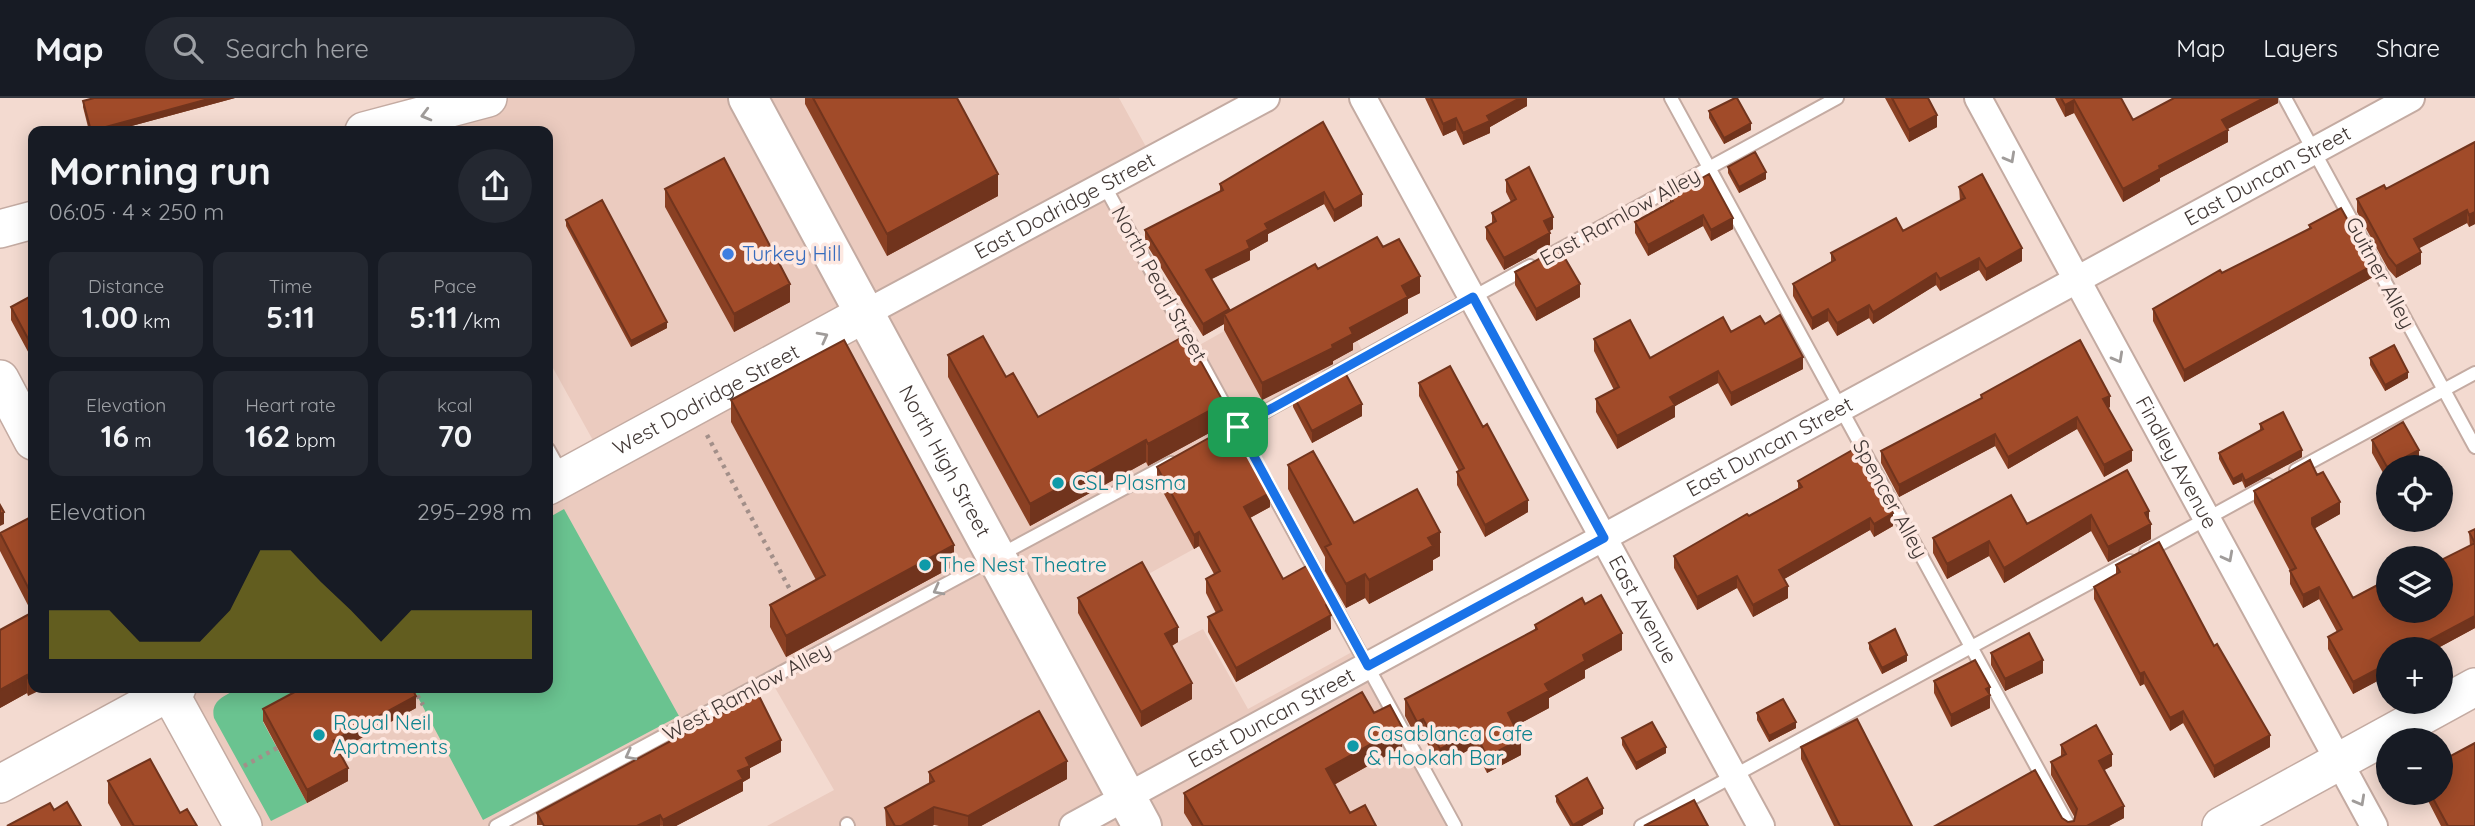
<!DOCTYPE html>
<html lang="en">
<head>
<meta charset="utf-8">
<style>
  :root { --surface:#171b24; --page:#242831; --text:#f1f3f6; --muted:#9ea1a6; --line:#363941; --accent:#83791e }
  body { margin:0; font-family:Quicksand,sans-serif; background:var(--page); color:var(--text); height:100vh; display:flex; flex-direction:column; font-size:26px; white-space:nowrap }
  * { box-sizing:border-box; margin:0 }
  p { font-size:23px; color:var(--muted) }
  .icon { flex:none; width:38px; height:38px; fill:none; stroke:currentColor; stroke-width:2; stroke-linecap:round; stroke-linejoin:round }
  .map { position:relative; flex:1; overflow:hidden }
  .side { position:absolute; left:28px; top:28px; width:525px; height:567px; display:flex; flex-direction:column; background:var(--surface); border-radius:14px; box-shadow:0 4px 18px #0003 }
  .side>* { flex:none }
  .tools { position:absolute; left:2376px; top:357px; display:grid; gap:14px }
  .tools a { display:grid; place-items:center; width:77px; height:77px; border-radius:50%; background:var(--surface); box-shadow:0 4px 18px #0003; font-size:35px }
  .pin { position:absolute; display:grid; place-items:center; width:60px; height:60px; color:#fff; margin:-30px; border-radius:14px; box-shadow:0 4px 10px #0006 }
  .round { display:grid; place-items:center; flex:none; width:74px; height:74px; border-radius:37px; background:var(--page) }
  .overview { display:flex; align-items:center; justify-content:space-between; height:119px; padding:0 21px }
  h1 { font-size:38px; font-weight:700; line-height:52px }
  .stats { display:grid; grid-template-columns:repeat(3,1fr); gap:10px; height:119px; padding:7px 21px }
  .stats div { display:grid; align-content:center; border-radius:14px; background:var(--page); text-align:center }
  .stats b { font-size:30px; font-weight:700 }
  .stats small { font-size:19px; font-weight:400 }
  .stats p { font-size:19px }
  .chart { height:196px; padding:14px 21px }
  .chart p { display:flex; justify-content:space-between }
  .chart svg { width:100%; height:126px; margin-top:7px; fill:var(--accent); opacity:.7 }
  header { display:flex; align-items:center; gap:42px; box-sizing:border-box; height:98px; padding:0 35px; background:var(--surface); border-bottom:2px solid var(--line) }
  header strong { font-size:33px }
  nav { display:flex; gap:38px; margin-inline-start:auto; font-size:24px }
  .search { width:490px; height:63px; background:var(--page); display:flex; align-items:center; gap:18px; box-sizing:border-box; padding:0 24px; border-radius:38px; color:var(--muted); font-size:26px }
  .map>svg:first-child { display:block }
  .built { fill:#ebcbbf }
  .green { fill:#6ac390 }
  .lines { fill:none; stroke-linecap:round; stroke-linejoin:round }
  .lane-casing { stroke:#c4aba2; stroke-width:16 }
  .street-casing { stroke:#c4aba2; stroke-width:30 }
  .secondary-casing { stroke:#c4aba2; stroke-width:40 }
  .primary-casing { stroke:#c4aba2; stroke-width:42 }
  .path { stroke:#a28f89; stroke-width:4.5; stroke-dasharray:3.5 5; stroke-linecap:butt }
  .lane { stroke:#fff; stroke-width:12 }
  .street { stroke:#fff; stroke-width:26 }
  .secondary { stroke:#fff; stroke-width:37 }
  .primary { stroke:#fff; stroke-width:38 }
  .wall { fill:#8a4023 }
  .shaded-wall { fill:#71341d }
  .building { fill:#a14b29; stroke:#71341d; stroke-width:2 }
  .oneway { stroke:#a09c9a }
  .route-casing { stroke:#fff; stroke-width:14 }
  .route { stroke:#1a73e8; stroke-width:9 }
  .shop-dot { fill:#3f7fe0; stroke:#fde8e1; stroke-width:2.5 }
  .culture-dot { fill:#0f9aa8; stroke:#fde8e1; stroke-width:2.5 }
  .labels { text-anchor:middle; stroke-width:7; stroke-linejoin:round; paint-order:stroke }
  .street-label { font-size:21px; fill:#423835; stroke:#fde8e1 }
  .shop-label { font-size:21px; fill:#366cbe; stroke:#fde8e1; text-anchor:start }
  .culture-label { font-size:21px; fill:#0d838f; stroke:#fde8e1; text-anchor:start }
</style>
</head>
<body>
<header>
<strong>Map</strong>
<div class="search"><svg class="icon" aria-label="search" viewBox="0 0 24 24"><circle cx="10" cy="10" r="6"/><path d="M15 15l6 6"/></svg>Search here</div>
<nav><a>Map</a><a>Layers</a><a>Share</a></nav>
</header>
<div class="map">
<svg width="2475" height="728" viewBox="0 0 2475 728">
  <rect width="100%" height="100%" fill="#f3dad0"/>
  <!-- built -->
  <path class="built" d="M436,0H1119L1155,65L1111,87L1196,249L1323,177L1363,254L1225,327L1270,409L1143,479L1178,544L1203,531L1248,611L1352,554L1448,728H767L834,692L770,581L502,728H231L157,590H548V372L595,346L548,261V33H436Z"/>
  <!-- green -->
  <path class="green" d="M564,411L679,618L483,722L413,590H548V420Z
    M240,590H325L263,624L307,705L271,723L214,620C210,602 226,597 240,590Z"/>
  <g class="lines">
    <!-- lane casing -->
    <g class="lane-casing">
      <path id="lane" d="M1671,0L2069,728
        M2285,0L2475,349
        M1104,87L1455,728
        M1546,159L1837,0
        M1328,279L1530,168
        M1221,338L1306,291
        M548,351L563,378
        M2296,372L2475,275
        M2146,454L2268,387
        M847,726L848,728
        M496,728L1171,365
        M1641,728L2130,463"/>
    </g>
    <!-- street casing -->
    <g class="street-casing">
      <g id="street">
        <path id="s1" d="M1363,0L1761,728"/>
        <path id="s2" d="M1978,0L2374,728"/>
        <path id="s3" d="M864,216L1266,0"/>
        <path id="s4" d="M1073,728L2411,0"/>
      </g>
    </g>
    <!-- secondary casing -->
    <g class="secondary-casing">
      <g id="secondary">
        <path d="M364,33L488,0"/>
        <path d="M0,131L33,122"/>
        <path d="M0,281L33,343"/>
        <path id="s5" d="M548,388L864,216"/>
        <path d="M167,590L243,728"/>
        <path d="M0,686L177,590"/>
        <path d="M2221,728L2475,589"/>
      </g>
    </g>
    <!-- primary casing -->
    <g class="primary-casing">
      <g id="primary">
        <path id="s6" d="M748,0L1142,728"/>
      </g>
    </g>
    <!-- path -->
    <path class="path" d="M707,337L794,499
      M413,590L423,607
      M244,668L277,650"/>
    <!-- lane -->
    <use href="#lane" class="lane"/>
    <!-- street -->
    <use href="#street" class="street"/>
    <!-- secondary -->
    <use href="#secondary" class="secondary"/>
    <!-- primary -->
    <use href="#primary" class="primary"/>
  </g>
  <!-- wall -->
  <path class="wall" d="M235,0L113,33H89L83,9V3Z
    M805,0H957L998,98L887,158L805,6Z
    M1425,0H1527V8L1490,29V35L1463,47L1456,32L1443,38Z
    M1885,0H1928L1937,29L1909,44Z
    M2055,0H2121L2133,22L2278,0V5L2227,31L2228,44L2160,80V83L2123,104L2074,15L2065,19Z
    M1709,13L1751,32L1724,46L1709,20Z
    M1323,24L1362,108L1334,124L1324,106L1268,136V143L1250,153V162L1211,181L1229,213L1318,171L1383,149L1420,195L1408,201V215L1353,245V252L1333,263V266L1262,302L1224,232V226L1203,238L1145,144V132L1220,93V86Z
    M2475,44V126L2469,129L2467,125L2419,150L2421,166L2396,180L2388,171L2357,114V101L2386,91Z
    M1728,69L1766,81L1739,95L1728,75Z
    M1506,82L1553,131L1549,133L1550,147L1504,172L1486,141V129L1492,125V115L1511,104L1506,94Z
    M1959,89L2022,163L1986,183L1979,172L1940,193L1936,187L1873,226L1869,220L1837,238L1828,223L1812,232L1793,198V186L1831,164V155L1903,133L1960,103Z
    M665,91L790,204L734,234L665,109Z
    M1670,98L1733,131L1711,143L1703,128L1648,158L1635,135V124L1670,104Z
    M566,122L667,230L631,249L566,128Z
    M2309,127L2373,179L2184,284L2153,223V211L2309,131Z
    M1515,174L1580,199L1536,223L1515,187Z
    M33,197V263L11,222V209Z
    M1765,226L1803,271L1731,308L1718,285L1675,308V319L1617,351L1596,314V301L1614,292L1594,253V241L1650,260L1731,234Z
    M948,257L1006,279L1038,319L1224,327L1148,368L1146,364L1030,428L948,279Z
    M2370,260L2408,280L2385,293L2370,267Z
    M1419,285L1483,329L1528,414L1485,439L1457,387V374L1459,373L1419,298Z
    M1293,297L1362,318L1312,345L1293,309Z
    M1981,297L2110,309L2108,310L2132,363L2104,379L2077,331L2008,371L1995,348L1899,399L1881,365V353L1981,300Z
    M731,302L954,468L786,559L770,529V507L816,482L731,324Z
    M2260,326L2302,359L2245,390L2242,383L2233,387L2219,361V355L2260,333Z
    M2372,342L2419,364L2389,369V381L2387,382L2372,355Z
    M1288,367L1354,425L1440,458L1433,462V472L1369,506L1365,500L1346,510L1325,473V459L1288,391Z
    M1157,369L1270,409L1250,420L1283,481L1330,516L1331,531L1236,584L1208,534V519L1216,515L1206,495V481L1214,476L1199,448L1194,451L1157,383Z
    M2127,372L2149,423L2151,441L2108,464L2091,433L2004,485L1989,458L1947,481L1933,455V440L2027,426Z
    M2317,377L2340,416L2315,430L2353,500L2389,513L2470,448L2469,434L2475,431V530L2353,596L2328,551V539L2337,534L2319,501L2303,510L2290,486V473L2254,405V393Z
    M1798,383L1893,428L1874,439L1870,432L1784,481L1788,500L1753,519L1737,490L1697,512L1674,470V458L1798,391Z
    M33,418V590L28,598L27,595L0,610L32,515L0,453V435Z
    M2116,467L2214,548L2270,649L2214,680L2183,625L2170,633L2144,586L2140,588L2094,501V489L2116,476Z
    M1078,500L1178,544L1172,548L1192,601L1141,629L1078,515Z
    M1585,506L1622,552L1585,572V580L1549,600V610L1515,628L1521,657L1487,675L1474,649L1440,668L1423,638L1417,641L1405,618V601L1535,532V527Z
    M1869,545L1907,563L1882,576L1869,551Z
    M1991,555L2043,575L2005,593L1991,567Z
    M1934,583L1990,589V610L1951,629L1934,595Z
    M416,610L338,653L348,683L307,705L263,623V611Z
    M1374,615L1402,649L1334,687L1350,715L1376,728H1192L1184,715V695Z
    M1757,615L1796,630L1769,644L1757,622Z
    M1622,640L1666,655L1636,672L1622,647Z
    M2061,647L2112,668L2104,672L2124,720L2109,728H1935L2062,720L2068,724L2074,723L2075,720L2051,677V664L2061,659Z
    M1801,649L1912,728H1834L1801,661Z
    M781,654L750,670V680L743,684V693L676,728L537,727V715Z
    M929,674L1067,681L981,728H939L934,727L932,728H886L885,710L929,686Z
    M108,683L180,715L197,728H121L108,705Z
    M2424,695H2441L2475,728H2441Z
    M1556,698L1603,716L1582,728H1570L1556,704Z"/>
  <!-- shaded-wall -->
  <path class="shaded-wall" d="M212,0H235L113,33H91Z
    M1520,0H1527V8L1490,29V35L1463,47V35L1487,18Z
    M2264,0H2278V5L2222,34V22Z
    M2074,2V15L2065,19V7Z
    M1937,17V29L1909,44V32Z
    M1456,20V32L1443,38V26Z
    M1751,25V32L1724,46V40Z
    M2228,32V44L2160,80V83L2123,104V91L2159,68Z
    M1766,74V81L1739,95V89Z
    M998,76V98L887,158V136Z
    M1324,94V106L1268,136V143L1250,153V162L1206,184V172L1247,143L1265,126Z
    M1362,96V108L1334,124V112Z
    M2467,112V125L2414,153V141Z
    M2475,114V126L2469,129V117Z
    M1703,117V128L1648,158V147Z
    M1553,119V131L1544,136V123Z
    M1733,120V131L1711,143V132Z
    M1550,135V147L1504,172V160Z
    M2022,150V163L1986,183V171Z
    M2421,154V166L2396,180V168Z
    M1979,160V172L1940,193V181Z
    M2373,167V179L2184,284V272Z
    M1936,175V187L1873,226V214Z
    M1420,178V195L1408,201V215L1353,245V252L1333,263V266L1262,302V285L1332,247L1350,230L1402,188Z
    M790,186V204L734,234V216Z
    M1580,186V199L1536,223V211Z
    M1869,207V220L1837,238V225Z
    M1229,211V223L1224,216V226L1203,238V226Z
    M1828,211V223L1812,232V220Z
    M667,224V230L631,249V243Z
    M1803,259V271L1731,308V295Z
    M1718,273V285L1675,308V319L1617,351V338L1670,299Z
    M2408,274V280L2385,293V287Z
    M2110,298V309L2103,313V301Z
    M1224,305V327L1148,368V346Z
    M1362,306V318L1312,345V333Z
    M2077,319V331L2008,371V359Z
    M1995,336V348L1899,399V387Z
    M1146,342V364L1030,428V406Z
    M2132,352V363L2104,379V367Z
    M2302,352V359L2245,390V383Z
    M2419,352V364L2409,369H2389V381L2387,382V369Z
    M2242,376V383L2233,387V381Z
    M1270,395V409L1244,423V409Z
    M1528,402V414L1485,439V427Z
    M2340,404V416L2312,432V420Z
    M2149,413V427L2151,426V441L2108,464V449L2145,415Z
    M4,414V426L0,428V416Z
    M1893,415V428L1874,439V426Z
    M2091,417V433L2004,485V470Z
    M1870,420V432L1779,484V472Z
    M1199,434V448L1194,451V437Z
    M1440,434V458L1433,462V472L1369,506V482L1428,440Z
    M1989,443V458L1947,481V466Z
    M954,447V468L786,559V538Z
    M1365,476V500L1346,510V486Z
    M1737,478V490L1697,512V499Z
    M1788,488V500L1753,519V507Z
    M2319,489V501L2303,510V497Z
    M1330,504L1331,531L1236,584V570Z
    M2475,518V530L2436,551H2413Z
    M1178,529V544L1165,551V536Z
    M1622,535V552L1585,572V580L1549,600V610L1508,632V615L1545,586L1583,557Z
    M1907,557V563L1882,576V570Z
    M2043,562V575L2005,593V581Z
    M2389,565V577L2353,596V584Z
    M2144,574V586L2140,588V576Z
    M27,577V595L0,610V592Z
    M33,577V590H45L28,598V580Z
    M1192,585V601L1141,629V614Z
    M1990,589V610L1951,629V617Z
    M416,598V610L333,655V643Z
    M2183,613V625L2170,633V620Z
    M1423,621V638L1417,641V624Z
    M1796,624V630L1769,644V638Z
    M1402,629V649L1326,691V671Z
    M1474,632V649L1440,668V651Z
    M2270,637V649L2214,680V668Z
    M1521,641V657L1487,675V659Z
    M781,642V654L750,670V680L743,684V693L676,728H663V722L738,673L746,660Z
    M1666,649V655L1636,672V665Z
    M2112,656V668L2099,675V663Z
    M1067,663V681L981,728H968V718Z
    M348,670V683L307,705V692Z
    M2124,708V720L2109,728H2087Z
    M934,709V727L932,728H901Z
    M1603,710V716L1582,728H1573V727Z
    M660,717V728H637Z"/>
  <!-- building -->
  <path class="building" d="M94,0H212L91,33L83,3Z
    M813,0H957L998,76L887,136Z
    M1431,0H1520L1487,18L1490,23L1463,35L1456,20L1443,26Z
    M1735,0H1737L1751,25L1724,40L1709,13Z
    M1892,0H1928L1937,17L1909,32Z
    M2061,0H2121L2133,22L2174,0H2264L2222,22L2228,32L2159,68L2160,71L2123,91L2074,2L2065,7Z
    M1323,24L1362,96L1334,112L1324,94L1265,126L1268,131L1247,143L1250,150L1206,172L1229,211L1203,226L1145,132L1223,92L1220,86Z
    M2475,44V114L2469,117L2467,112L2414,141L2421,154L2396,168L2388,158L2357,101L2384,87L2386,91Z
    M1755,54L1766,74L1739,89L1728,69Z
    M724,60L790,186L734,216L665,91Z
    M1529,69L1553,119L1544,123L1550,135L1504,160L1486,129L1496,123L1492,115L1516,101L1506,82Z
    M1709,76L1733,120L1711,132L1703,117L1648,147L1635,124L1673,103L1670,98Z
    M1982,76L2022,150L1986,171L1979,160L1940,181L1936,175L1873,214L1869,207L1837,225L1828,211L1812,220L1793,186L1835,162L1831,155L1896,120L1903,133L1965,100L1959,89Z
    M602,102L667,224L631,243L566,122Z
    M2341,110L2373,167L2184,272L2153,211L2220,172L2222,175L2311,130L2309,127Z
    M1377,139L1383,149L1399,141L1420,178L1402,188L1408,199L1350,230L1353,236L1332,247L1333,250L1262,285L1224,216L1315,166L1318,171Z
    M1559,150L1580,186L1536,211L1515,174Z
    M33,197V250L11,209Z
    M1780,217L1803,259L1731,295L1718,273L1670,299L1675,307L1617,338L1596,301L1619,289L1594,241L1630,222L1650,260L1723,219L1731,234L1760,218L1765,226Z
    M1186,237L1224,305L1148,346L1146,342L1030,406L948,257L983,238L1006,279L1013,275L1038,319Z
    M844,242L954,447L786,538L770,507L825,477L731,302Z
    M2080,242L2110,298L2103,301L2132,352L2104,367L2077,319L2008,359L1995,336L1899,387L1881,353L1982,300L1981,297Z
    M2394,247L2408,274L2385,287L2370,260Z
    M1450,268L1483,329L1487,326L1528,402L1485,427L1457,374L1464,370L1419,285Z
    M1342,269L1362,306L1312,333L1293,297Z
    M2283,314L2302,352L2245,383L2242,376L2233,381L2219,355L2263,331L2260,326Z
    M2403,324L2419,352L2387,369L2372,342Z
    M1232,327L1270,395L1244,409L1283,481L1310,466L1330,504L1326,507L1331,517L1236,570L1208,519L1222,512L1206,481L1220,473L1199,434L1194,437L1157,369Z
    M1856,350L1865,361L1893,415L1874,426L1870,420L1779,472L1788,488L1753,507L1737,478L1697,499L1674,458L1747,416L1749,418L1802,389L1798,383Z
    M1313,353L1354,425L1417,391L1440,434L1428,440L1433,448L1369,482L1365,476L1346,486L1325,449L1331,446L1288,367Z
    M2310,362L2317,377L2323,374L2340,404L2312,420V426L2353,500L2389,481V513H2441V462L2475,445V518L2413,551H2389V565L2353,584L2328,539L2342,531L2319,489L2303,497L2290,473L2296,470L2254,393Z
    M2127,372L2149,413L2145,415L2151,426L2108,449L2091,417L2004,470L1989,443L1947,466L1933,440L2011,397L2027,426Z
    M0,407L4,414L0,416Z
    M33,418V499L0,435Z
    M2475,431V445L2469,434Z
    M2159,444L2214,548L2217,546L2270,637L2214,668L2183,613L2170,620L2144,574L2140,576L2094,489L2120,474L2116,467Z
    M1142,464L1178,529L1165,536L1192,585L1141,614L1078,500Z
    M1601,497L1622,535L1583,557L1585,563L1545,586L1549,593L1508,615L1521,641L1487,659L1474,632L1440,651L1423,621L1417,624L1405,601L1537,531L1535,527L1582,500L1585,506Z
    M33,514V577L28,580L27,577L0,592V532Z
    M1895,531L1907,557L1882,570L1869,545Z
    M2029,535L2043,562L2005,581L1991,555Z
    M1975,562L1990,589L1986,591L1990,597L1951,617L1934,583Z
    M302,590H412L416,598L333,643L348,670L307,692L263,611Z
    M1362,594L1374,615L1390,607L1402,629L1326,671L1350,715L1365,707L1376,728H1203L1184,695Z
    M758,596L781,642L746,660L750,668L738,673L743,681L663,722L660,717L637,728H544L537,715Z
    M1783,601L1796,624L1769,638L1757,615Z
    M1039,613L1067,663L968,718L934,709L901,728H895L885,710L934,683L929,674Z
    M1857,621L1912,728H1840L1801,649Z
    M1652,624L1666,649L1636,665L1622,640Z
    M2096,627L2112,656L2099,663L2124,708L2087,728H1935L2035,672L2062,720L2068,724L2074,723L2077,711L2051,664L2066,656L2061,647Z
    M2475,645V728H2448L2430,695H2441V663Z
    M150,661L180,715L187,711L197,728H134L108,683Z
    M1587,680L1603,710L1573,727L1556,698Z
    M1694,702L1708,728H1644Z
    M67,704L81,728H7L50,705L54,712Z"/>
  <!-- one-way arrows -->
  <defs><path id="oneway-chevron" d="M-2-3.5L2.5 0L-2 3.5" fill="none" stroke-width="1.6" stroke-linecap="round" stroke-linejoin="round" transform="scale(1.75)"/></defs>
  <g class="oneway">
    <use href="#oneway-chevron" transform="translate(426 17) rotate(165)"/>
    <use href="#oneway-chevron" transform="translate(2010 60) rotate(61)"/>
    <use href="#oneway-chevron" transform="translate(823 239) rotate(-28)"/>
    <use href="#oneway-chevron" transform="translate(2118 260) rotate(61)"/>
    <use href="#oneway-chevron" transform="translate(2228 459) rotate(62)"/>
    <use href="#oneway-chevron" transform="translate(938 492) rotate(152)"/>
    <use href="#oneway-chevron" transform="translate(630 657) rotate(152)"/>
    <use href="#oneway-chevron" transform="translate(2360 703) rotate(61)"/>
  </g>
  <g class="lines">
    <!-- route casing -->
    <g class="route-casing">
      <path id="route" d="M1473,199L1604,440L1368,568L1238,329Z"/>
    </g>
    <!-- route -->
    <use href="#route" class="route"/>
  </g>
  <!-- markers -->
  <circle class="shop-dot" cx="728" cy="156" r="7"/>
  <g class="culture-dot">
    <circle cx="1058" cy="385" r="7"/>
    <circle cx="925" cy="467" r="7"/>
    <circle cx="319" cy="637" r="7"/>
    <circle cx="1353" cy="648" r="7"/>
  </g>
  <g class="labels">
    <!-- street labels -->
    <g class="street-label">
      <text dy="7" stroke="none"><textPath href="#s4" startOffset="1360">East Duncan Street</textPath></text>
      <text dy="7" stroke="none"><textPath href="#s3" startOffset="228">East Dodridge Street</textPath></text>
      <text transform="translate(1620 119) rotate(-29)" y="7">East Ramlow Alley</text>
      <text transform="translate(2380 175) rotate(62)" y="7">Guitner Alley</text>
      <text transform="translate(1159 186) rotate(61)" y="7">North Pearl Street</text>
      <text dy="7" stroke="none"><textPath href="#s5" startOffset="180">West Dodridge Street</textPath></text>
      <text dy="7" stroke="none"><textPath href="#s4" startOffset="793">East Duncan Street</textPath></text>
      <text dy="7" stroke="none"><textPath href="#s6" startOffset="413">North High Street</textPath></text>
      <text dy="7" stroke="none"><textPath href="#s2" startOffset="415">Findley Avenue</textPath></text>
      <text transform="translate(1890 401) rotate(61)" y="7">Spencer Alley</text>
      <text dy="7" stroke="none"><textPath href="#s1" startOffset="583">East Avenue</textPath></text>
      <text transform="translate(747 594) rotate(-28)" y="7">West Ramlow Alley</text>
      <text dy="7" stroke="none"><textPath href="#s4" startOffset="226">East Duncan Street</textPath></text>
    </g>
    <!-- shop labels -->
    <g class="shop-label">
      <text x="742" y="163">Turkey Hill</text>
    </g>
    <!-- culture labels -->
    <g class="culture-label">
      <text x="1072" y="392">CSL Plasma</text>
      <text x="939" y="474">The Nest Theatre</text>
      <text x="333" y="632">Royal Neil<tspan x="333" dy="24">Apartments</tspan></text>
      <text x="1367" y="643">Casablanca Cafe<tspan x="1367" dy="24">&amp; Hookah Bar</tspan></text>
    </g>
  </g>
</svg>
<div class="tools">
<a><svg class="icon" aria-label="locate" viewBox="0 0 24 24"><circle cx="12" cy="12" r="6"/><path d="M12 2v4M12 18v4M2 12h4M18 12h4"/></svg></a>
<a><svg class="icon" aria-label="layers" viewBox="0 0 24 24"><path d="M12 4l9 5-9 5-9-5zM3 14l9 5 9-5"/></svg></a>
<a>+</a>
<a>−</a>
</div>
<div class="pin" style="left:1238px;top:329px;background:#1e9e55"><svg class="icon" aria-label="arrive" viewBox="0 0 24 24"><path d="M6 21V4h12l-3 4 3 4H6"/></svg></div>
<section class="side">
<div class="overview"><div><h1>Morning run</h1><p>06:05 · 4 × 250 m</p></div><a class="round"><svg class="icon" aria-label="share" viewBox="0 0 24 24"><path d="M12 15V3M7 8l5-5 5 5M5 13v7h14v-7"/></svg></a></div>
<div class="stats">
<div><p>Distance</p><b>1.00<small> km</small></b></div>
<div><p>Time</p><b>5:11</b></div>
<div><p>Pace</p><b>5:11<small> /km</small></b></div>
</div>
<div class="stats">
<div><p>Elevation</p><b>16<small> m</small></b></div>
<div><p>Heart rate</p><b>162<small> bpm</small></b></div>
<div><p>kcal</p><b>70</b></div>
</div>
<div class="chart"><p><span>Elevation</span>295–298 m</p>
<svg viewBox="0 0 160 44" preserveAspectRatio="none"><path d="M0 44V27L10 27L20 27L30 38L40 38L50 38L60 27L70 6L80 6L90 17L100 27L110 38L120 27L130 27L140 27L150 27L160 27V44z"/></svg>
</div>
</section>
</div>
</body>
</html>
